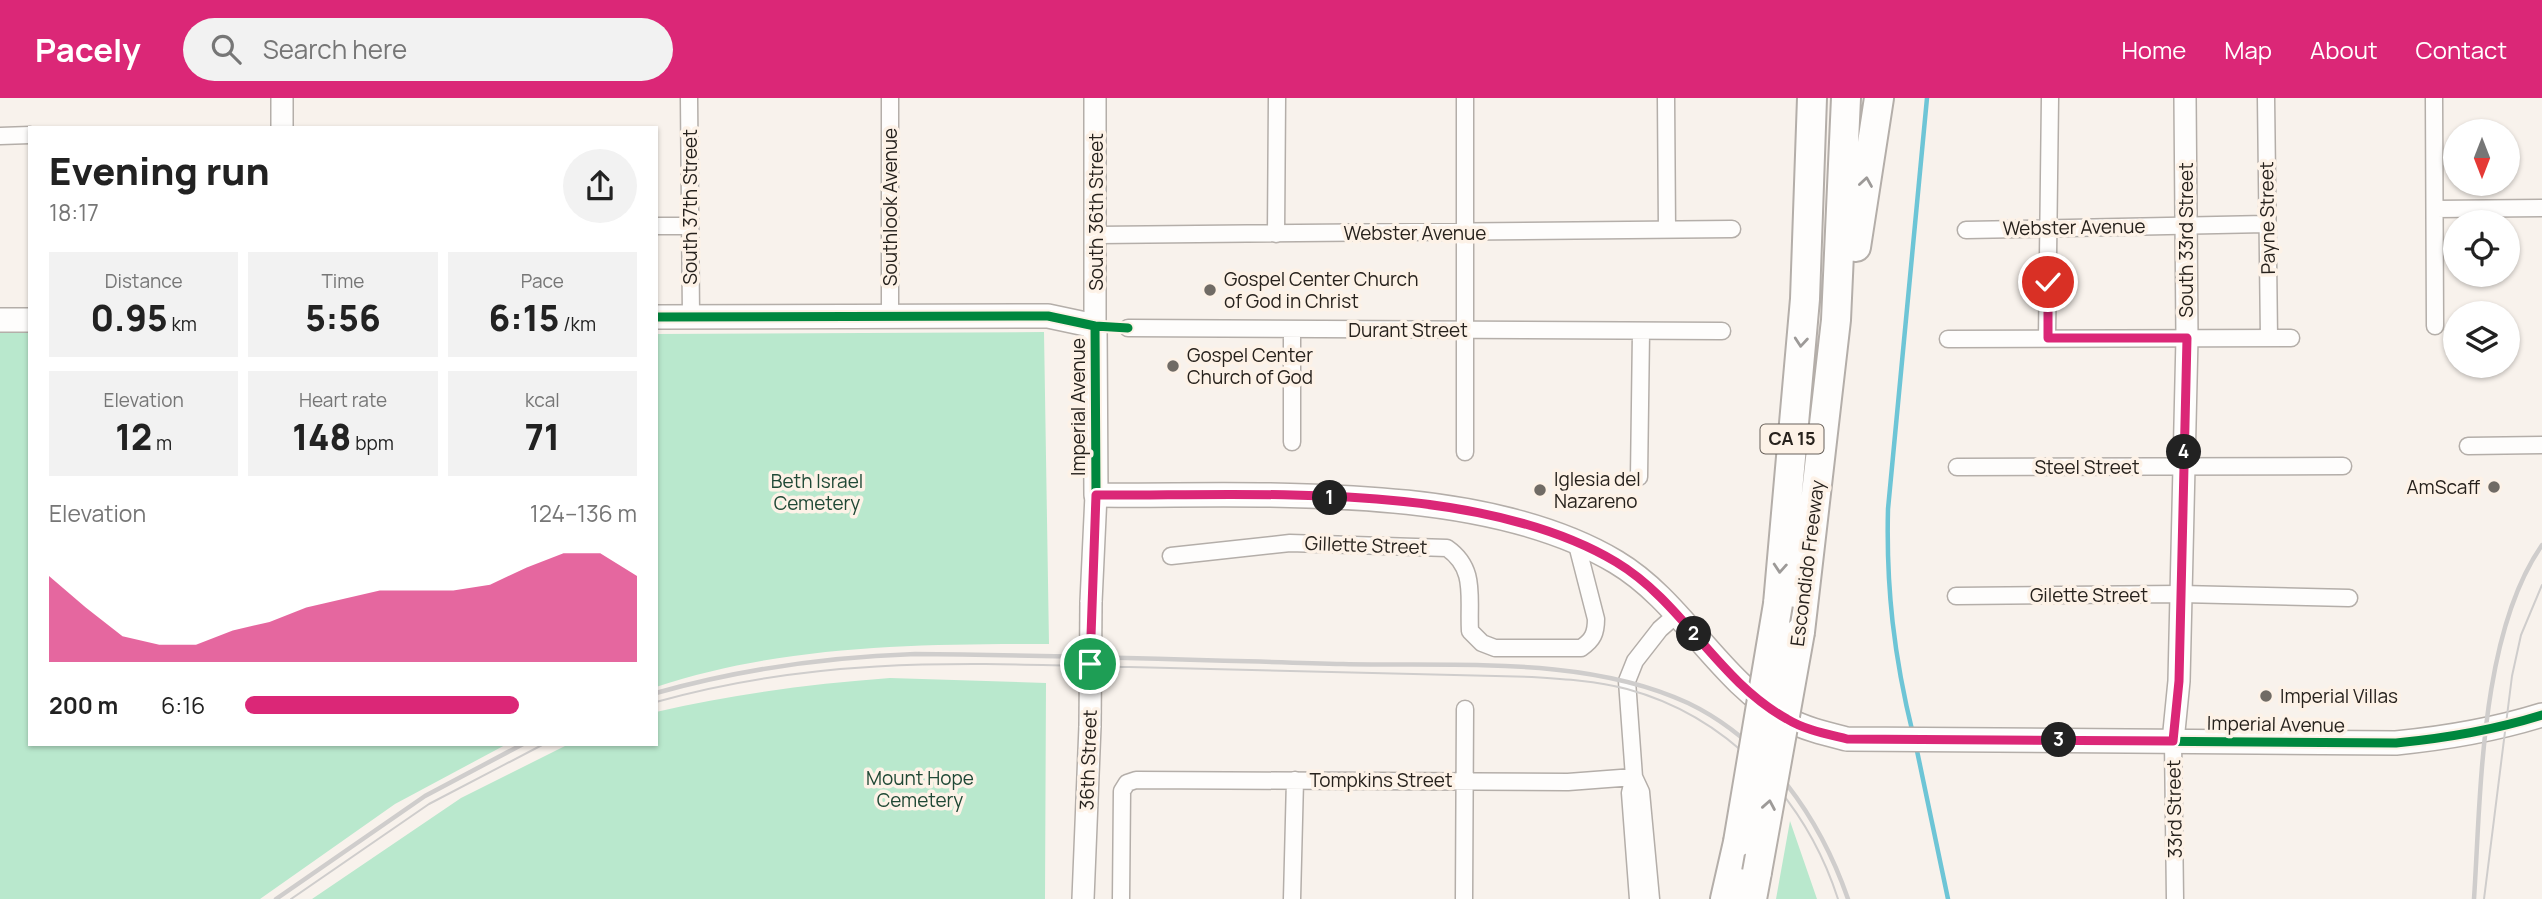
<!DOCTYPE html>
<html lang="en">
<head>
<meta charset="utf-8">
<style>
  :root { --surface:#fff; --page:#f2f2f2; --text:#222; --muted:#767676; --accent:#db2777 }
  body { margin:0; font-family:Manrope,sans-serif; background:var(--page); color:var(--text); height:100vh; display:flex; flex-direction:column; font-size:26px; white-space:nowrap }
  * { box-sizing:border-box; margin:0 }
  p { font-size:23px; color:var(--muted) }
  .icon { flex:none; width:38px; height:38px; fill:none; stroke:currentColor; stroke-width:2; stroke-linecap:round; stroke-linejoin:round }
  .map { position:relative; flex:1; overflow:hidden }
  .details { position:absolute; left:28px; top:28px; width:630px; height:620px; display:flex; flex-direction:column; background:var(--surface); border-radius:0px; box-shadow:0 2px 5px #0004 }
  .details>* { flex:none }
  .needle { width:46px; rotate:180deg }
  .fabs { position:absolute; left:2443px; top:21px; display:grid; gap:14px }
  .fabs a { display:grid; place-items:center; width:77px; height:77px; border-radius:50%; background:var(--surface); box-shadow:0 2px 5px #0004; font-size:35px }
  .pin { position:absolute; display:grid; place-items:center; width:60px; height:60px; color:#fff; margin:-30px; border:4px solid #fff; border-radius:50%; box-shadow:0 2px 7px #0007 }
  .km { position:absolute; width:35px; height:35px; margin:-18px; border-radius:50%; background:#222; color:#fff; font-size:19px; line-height:35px; text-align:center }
  .round { display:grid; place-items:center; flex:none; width:74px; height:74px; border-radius:37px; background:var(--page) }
  .summary { display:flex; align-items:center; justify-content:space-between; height:119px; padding:0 21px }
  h1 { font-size:38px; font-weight:800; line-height:52px }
  .figures { display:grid; grid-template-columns:repeat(3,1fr); gap:10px; height:119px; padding:7px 21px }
  .figures div { display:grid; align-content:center; border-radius:0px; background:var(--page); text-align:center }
  .figures b { font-size:35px; font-weight:800 }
  .figures small { font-size:19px; font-weight:400 }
  .figures p { font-size:19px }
  .chart { height:196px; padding:14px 21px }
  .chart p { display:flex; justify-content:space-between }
  .chart svg { width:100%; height:126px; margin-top:7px; fill:var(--accent); opacity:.7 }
  ul { padding:0 21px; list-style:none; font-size:23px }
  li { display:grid; grid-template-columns:112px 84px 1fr; align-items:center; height:52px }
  li i { height:18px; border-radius:9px; background:var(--accent) }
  header { display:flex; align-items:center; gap:42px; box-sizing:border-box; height:98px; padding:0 35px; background:var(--accent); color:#fff }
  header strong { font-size:33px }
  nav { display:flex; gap:38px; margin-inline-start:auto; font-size:24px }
  .search { width:490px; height:63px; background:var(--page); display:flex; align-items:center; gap:18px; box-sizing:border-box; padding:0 24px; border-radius:38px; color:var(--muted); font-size:26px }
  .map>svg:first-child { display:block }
  .green { fill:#b9e8cd }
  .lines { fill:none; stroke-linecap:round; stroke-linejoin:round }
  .stream { stroke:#6dc5d6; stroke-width:4.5 }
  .street-casing { stroke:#b4aea9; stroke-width:19 }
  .secondary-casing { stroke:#b4aea9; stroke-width:24 }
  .primary-casing { stroke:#b4aea9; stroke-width:26 }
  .highway-casing { stroke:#b4aea9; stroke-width:32 }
  .street { stroke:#fefdfc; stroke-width:16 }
  .secondary { stroke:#fefdfc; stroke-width:21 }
  .primary { stroke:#fefdfc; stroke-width:23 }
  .highway { stroke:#fefdfc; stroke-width:28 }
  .tram { stroke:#cfcdcc; stroke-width:2 }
  .rail { stroke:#cfcdcc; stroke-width:4.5 }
  .secondary-bridge-casing { stroke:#b4aea9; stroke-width:24; stroke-linecap:butt }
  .highway-bridge-casing { stroke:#b4aea9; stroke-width:32; stroke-linecap:butt }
  .secondary-bridge { stroke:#fefdfc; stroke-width:21 }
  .highway-bridge { stroke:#fefdfc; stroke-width:28 }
  .cycleway-casing { stroke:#fdf2e7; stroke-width:13 }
  .cycleway { stroke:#00873e; stroke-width:9 }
  .oneway { stroke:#9d9a98 }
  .route-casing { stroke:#fff; stroke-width:14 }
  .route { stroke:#db2777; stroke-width:9 }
  .poi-dot { fill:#706b65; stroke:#fdf2e7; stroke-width:2.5 }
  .labels { text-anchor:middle; stroke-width:7; stroke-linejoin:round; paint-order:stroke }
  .shield { fill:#fdf2e7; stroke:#67605a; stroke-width:2 }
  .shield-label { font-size:18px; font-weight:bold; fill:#27221d }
  .street-label { font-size:19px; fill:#27221d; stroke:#fdf2e7 }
  .poi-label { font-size:19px; fill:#27221d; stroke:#fdf2e7; text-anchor:start }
  .park-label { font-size:19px; fill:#1f4835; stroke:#fdf2e7 }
</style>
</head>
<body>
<header>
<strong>Pacely</strong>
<div class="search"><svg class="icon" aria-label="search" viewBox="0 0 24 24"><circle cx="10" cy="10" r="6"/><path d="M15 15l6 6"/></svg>Search here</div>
<nav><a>Home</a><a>Map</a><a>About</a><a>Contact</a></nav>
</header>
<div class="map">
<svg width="2542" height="801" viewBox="0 0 2542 801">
  <rect width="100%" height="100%" fill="#f8f2ec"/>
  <!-- green -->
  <path class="green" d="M30,233V646H507L395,706L260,801H0V234Z
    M1044,234L1049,546C917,546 783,547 656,589V236Z
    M890,580L1046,585L1045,801H312L461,700L569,646H656V614C734,596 810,586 890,580Z
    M1790,723L1817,801H1776Z"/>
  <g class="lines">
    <!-- stream -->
    <path class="stream" d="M1913,636C1894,559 1886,490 1888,411L1927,0
      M1916,648L1948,801"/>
    <!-- street casing -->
    <g class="street-casing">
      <path id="street" d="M689,0L691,218
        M1666,0L1667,131
        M2266,0L2269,240
        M2434,0L2435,228
        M0,38L30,37
        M2435,111L2542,110
        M656,128H690
        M1966,132L2266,126
        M1276,136L1277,0
        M1098,137L1732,131
        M890,218V0
        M1128,230L1722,233
        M2047,240L2050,0
        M1948,241L2291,240
        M1292,344V232
        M2468,348L2542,347
        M1465,354V0
        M1957,369L2343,368
        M1639,379L1641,234
        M1171,458L1290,445L1447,450C1477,471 1468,499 1470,533L1482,545L1495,550H1581C1593,542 1596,535 1596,521L1576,443
        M1956,498L2181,496L2349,500
        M2173,643L2175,801
        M1634,679L1630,695L1638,801
        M1121,801L1122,693L1127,685L1136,682L1568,684L1634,679
        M1292,801L1295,682
        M1464,801L1465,611
        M1651,801L1641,694L1634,679L1627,583L1635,563L1660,531L1676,517"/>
    </g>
    <!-- secondary casing -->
    <g class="secondary-casing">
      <path id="secondary" d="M282,30V0
        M1095,228V0
        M1091,504L1096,397
        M2173,643L2179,583L2187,240L2185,0
        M1083,801L1090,628"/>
    </g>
    <!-- primary casing -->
    <g class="primary-casing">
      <path id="primary" d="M656,219L1048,218L1095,228L1096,397C1253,399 1479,382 1616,464C1683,504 1718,583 1787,621C1805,631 1827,636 1847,641L2396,645C2447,640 2494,632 2542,617
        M0,222H30"/>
    </g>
    <!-- highway casing -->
    <g class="highway-casing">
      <path id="highway" d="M1856,149L1879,0
        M1778,506L1805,201L1812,0
        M1800,534L1836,222L1846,0
        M1725,801L1738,744
        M1752,801L1757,774"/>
    </g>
    <!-- street -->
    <use href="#street" class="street"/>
    <!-- secondary -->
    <use href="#secondary" class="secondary"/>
    <!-- primary -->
    <use href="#primary" class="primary"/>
    <!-- highway -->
    <use href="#highway" class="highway"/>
    <!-- tram -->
    <path class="tram" d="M656,604C820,558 962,565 1129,569C1264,572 1398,576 1532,579C1564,581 1596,583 1627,591C1730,619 1806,702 1838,801
      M291,801L429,706L544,646
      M2484,801L2512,578L2521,537L2542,487"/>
    <!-- rail -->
    <path class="rail" d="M656,595C741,571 827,559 915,556C1058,557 1201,562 1343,566C1455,569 1585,557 1688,605C1767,643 1820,720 1848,801
      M276,801L425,698L523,646
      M2474,801C2481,695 2480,536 2542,447"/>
    <!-- secondary-bridge casing -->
    <g class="secondary-bridge-casing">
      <path id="secondary-bridge" d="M1090,628L1091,504"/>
    </g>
    <!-- highway-bridge casing -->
    <g class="highway-bridge-casing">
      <path id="highway-bridge" d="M1738,744L1778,506
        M1757,774L1800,534"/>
    </g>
    <!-- secondary-bridge -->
    <use href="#secondary-bridge" class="secondary-bridge"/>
    <!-- highway-bridge -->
    <use href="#highway-bridge" class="highway-bridge"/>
    <!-- cycleway casing -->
    <g class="cycleway-casing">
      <path id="cycleway" d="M656,219L1048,218L1095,228L1128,230
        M1095,228L1096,397C1253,399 1479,382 1616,464C1683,504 1718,583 1787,621C1805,631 1827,636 1847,641L2396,645C2447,640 2494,632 2542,617"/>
    </g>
    <!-- cycleway -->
    <use href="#cycleway" class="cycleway"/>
  </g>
  <!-- one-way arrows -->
  <defs><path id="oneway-chevron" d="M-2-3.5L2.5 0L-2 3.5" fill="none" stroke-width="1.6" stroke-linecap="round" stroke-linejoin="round" transform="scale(1.75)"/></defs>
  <g class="oneway">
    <use href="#oneway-chevron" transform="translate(1866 84) rotate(-81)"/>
    <use href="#oneway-chevron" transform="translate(1801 244) rotate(95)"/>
    <use href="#oneway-chevron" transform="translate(1780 470) rotate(94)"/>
    <use href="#oneway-chevron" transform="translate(1769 707) rotate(-80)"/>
  </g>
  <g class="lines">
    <!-- route casing -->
    <g class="route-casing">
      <path id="route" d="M1090,566L1096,397C1253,398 1479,382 1616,464C1683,504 1718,583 1787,621C1805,632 1827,636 1847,641L2173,643L2179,583L2187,240H2048V184"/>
    </g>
    <!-- route -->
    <use href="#route" class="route"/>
  </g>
  <!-- markers -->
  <g class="poi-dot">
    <circle cx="1210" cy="192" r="7"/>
    <circle cx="1173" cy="268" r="7"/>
    <circle cx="2494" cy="389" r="7"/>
    <circle cx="1540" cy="392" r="7"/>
    <circle cx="2266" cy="598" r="7"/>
  </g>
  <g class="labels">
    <!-- shield labels -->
    <rect class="shield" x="1760.5" y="326.5" width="63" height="29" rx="5"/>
    <g class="shield-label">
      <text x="1792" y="347">CA 15</text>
    </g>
    <!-- street labels -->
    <g class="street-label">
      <text transform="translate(690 109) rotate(-90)" y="7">South 37th Street</text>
      <text transform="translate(890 109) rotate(-90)" y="7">Southlook Avenue</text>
      <text transform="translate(1096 114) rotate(-90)" y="7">South 36th Street</text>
      <text transform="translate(2267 120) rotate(-91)" y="7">Payne Street</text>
      <text transform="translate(2074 129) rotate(-1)" y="7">Webster Avenue</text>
      <text x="1415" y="142">Webster Avenue</text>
      <text transform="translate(2186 142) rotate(-90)" y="7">South 33rd Street</text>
      <text x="1408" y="239">Durant Street</text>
      <text transform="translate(1078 309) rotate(-90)" y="7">Imperial Avenue</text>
      <text x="2087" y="376">Steel Street</text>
      <text transform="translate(1366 447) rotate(2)" y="7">Gillette Street</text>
      <text transform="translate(1807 465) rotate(-83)" y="7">Escondido Freeway</text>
      <text x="2089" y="504">Gilette Street</text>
      <text transform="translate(2276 626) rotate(1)" y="7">Imperial Avenue</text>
      <text transform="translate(1088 662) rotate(-88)" y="7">36th Street</text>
      <text x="1381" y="689">Tompkins Street</text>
      <text transform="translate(2174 711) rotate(-91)" y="7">33rd Street</text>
    </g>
    <!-- poi labels -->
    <g class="poi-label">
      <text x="1224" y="188">Gospel Center Church<tspan x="1224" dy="22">of God in Christ</tspan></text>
      <text x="1187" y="264">Gospel Center<tspan x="1187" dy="22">Church of God</tspan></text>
      <text x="1554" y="388">Iglesia del<tspan x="1554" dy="22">Nazareno</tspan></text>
      <text x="2480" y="396" text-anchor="end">AmScaff</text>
      <text x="2280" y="605">Imperial Villas</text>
    </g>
    <!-- park labels -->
    <g class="park-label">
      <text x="817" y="390">Beth Israel<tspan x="817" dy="22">Cemetery</tspan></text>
      <text x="920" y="687">Mount Hope<tspan x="920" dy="22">Cemetery</tspan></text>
    </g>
  </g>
</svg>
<div class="fabs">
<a><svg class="needle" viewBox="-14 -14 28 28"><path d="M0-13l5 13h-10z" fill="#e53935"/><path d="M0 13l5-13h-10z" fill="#767676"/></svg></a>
<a><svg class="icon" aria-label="locate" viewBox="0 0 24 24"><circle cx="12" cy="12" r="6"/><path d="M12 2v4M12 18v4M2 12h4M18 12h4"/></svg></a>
<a><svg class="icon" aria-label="layers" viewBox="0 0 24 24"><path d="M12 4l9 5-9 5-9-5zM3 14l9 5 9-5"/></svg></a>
</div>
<div class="pin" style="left:1090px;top:566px;background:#1e9e55"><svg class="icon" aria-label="arrive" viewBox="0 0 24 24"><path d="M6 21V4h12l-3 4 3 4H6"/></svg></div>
<div class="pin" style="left:2048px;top:184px;background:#d93025"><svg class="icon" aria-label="check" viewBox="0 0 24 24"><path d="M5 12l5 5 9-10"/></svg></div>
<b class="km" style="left:1330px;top:400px">1</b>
<b class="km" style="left:1694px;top:536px">2</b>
<b class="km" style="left:2059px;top:642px">3</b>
<b class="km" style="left:2184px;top:354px">4</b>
<section class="details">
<div class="summary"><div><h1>Evening run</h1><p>18:17</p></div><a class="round"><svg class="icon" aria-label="share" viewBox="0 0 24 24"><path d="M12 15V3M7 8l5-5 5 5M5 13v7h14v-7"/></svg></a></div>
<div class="figures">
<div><p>Distance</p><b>0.95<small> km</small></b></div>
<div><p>Time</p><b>5:56</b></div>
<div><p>Pace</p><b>6:15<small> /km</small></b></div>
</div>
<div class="figures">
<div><p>Elevation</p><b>12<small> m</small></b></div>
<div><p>Heart rate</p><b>148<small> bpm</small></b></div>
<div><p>kcal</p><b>71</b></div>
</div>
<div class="chart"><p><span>Elevation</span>124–136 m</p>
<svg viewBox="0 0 160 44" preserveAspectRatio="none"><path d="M0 44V14L10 25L20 35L30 38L40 38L50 33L60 30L70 25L80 22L90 19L100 19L110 19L120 17L130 11L140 6L150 6L160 14V44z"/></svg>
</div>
<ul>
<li><b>200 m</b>6:16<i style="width:70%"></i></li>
</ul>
</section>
</div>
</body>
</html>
